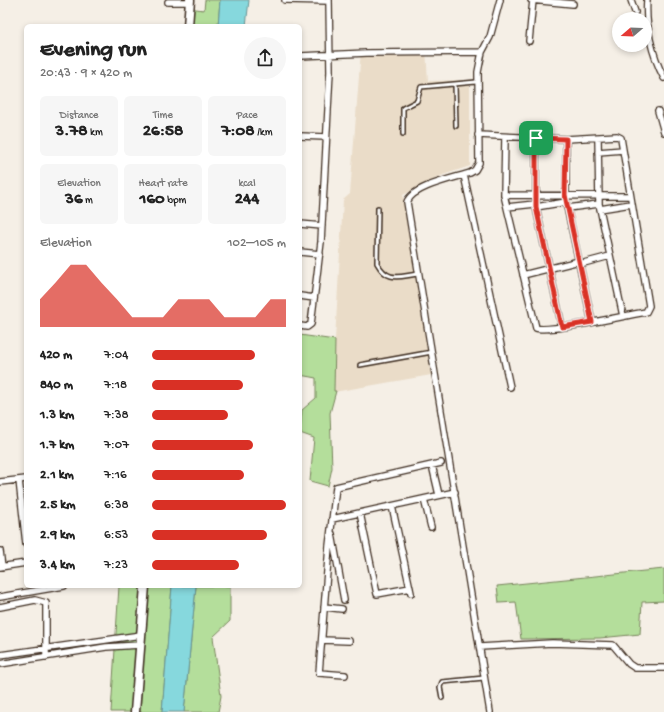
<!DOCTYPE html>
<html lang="en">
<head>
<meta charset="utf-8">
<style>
  :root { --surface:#fff; --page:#f6f6f6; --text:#222; --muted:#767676; --accent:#d93025 }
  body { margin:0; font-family:"Gochi Hand",sans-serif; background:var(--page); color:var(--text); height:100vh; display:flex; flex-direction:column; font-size:15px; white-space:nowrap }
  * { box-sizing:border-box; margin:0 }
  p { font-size:13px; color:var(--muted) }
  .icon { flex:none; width:22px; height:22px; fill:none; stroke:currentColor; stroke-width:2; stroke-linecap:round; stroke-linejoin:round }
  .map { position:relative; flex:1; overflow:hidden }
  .details { position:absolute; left:24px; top:24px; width:278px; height:564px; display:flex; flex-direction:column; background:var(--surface); border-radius:6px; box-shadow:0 2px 6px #0003 }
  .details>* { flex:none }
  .needle { width:26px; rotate:251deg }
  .buttons { position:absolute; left:612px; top:12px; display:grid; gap:8px }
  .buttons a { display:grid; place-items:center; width:40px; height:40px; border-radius:50%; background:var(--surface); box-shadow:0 2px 6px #0003; font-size:20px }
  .pin { position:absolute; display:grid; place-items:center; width:34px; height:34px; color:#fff; margin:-17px; border-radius:8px; box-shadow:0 2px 6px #0006 }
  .round { display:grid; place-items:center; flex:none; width:42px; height:42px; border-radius:21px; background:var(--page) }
  .summary { display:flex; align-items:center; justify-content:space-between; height:68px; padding:0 16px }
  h1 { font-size:22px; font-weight:800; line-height:30px }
  .figures { display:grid; grid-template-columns:repeat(3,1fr); gap:6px; height:68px; padding:4px 16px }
  .figures div { display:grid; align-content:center; border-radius:6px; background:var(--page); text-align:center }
  .figures b { font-size:17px; font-weight:800 }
  .figures small { font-size:11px; font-weight:400 }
  .figures p { font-size:11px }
  .chart { height:112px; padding:8px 16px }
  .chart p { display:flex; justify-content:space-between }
  .chart svg { width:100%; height:72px; margin-top:4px; fill:var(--accent); opacity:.7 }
  ul { padding:0 16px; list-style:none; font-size:13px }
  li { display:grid; grid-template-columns:64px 48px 1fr; align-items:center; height:30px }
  li i { height:10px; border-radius:5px; background:var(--accent) }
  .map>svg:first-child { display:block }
  .built { fill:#eadcc8 }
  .green { fill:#b4de9b; stroke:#78845c }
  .water { fill:#86d8dd; stroke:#689291 }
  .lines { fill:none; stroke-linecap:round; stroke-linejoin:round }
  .service-casing { stroke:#3b2a1e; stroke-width:6 }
  .minor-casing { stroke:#3b2a1e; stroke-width:8 }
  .secondary-casing { stroke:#3b2a1e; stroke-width:11 }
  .service { stroke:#fff; stroke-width:3 }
  .minor { stroke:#fff; stroke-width:5.5 }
  .secondary { stroke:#fff; stroke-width:8 }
  .route-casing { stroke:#fff; stroke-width:8 }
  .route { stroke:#d93025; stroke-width:5 }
</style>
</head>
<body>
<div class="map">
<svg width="664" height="712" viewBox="0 0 664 712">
  <rect width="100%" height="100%" fill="#f5efe6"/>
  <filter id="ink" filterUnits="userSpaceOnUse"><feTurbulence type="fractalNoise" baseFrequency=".025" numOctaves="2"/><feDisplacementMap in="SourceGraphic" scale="8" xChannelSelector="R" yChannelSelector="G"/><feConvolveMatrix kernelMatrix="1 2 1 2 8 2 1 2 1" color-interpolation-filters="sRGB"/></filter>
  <g filter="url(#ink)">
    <!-- built -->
    <path class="built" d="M361,50H426L428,81L470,80V166L443,175L403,195L431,375L334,392L335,340L343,200L350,194Z"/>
    <!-- green -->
    <path class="green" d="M205,0H220L218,26H188V8L204,10Z
      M300,335L335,340L334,391H336L330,413L332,468L328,486L310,481L314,438L300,433L302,410L316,398V378L300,375Z
      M664,569V601L642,602L640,634L600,638L521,639L516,602L499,603L497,586Z
      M119,586H172L162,712H111Z
      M196,586H230V621L213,637L221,696L218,712H184Z"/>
    <!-- water -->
    <path class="water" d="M220,0H249L246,26H218Z
      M172,586H196L184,712H162Z"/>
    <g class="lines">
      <!-- service casing -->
      <g class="service-casing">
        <path id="service" d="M455,84L456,126
          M403,134V108L417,101L421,87L476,82
          M378,208L377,263C388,283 399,276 419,274
          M360,365L432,352
          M442,698L440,687L442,682L484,678"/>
      </g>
      <!-- minor casing -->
      <g class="minor-casing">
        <path id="minor" d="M285,0L329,1
          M531,0L573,4
          M631,0L635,12
          M647,0C645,26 652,55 664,78
          M168,2H190
          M529,41L533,0
          M300,56L367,53L482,52
          M658,111L664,132
          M478,135L566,139L617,136L621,138L649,306L646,312C628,315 548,333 536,328L504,195L505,137
          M300,136L326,137
          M536,137V207L562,327
          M598,138L599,204L623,316
          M566,139V202L592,322
          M598,152L623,150
          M464,175L510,387
          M504,195L630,196
          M507,207L535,204
          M536,207L566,202
          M568,208L599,204
          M600,209L631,204
          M300,224L322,226
          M300,252L320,254
          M580,264L610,256
          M523,275L579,261
          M300,296L314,298
          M300,326L307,327L311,324L321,242L330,72L329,0
          M432,465L439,495
          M19,480L26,544
          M0,482L26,479
          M424,499L431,527
          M392,506L411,593
          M360,513L377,594L410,588
          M332,519L455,492
          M332,534L344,600
          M0,551L2,567
          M0,567L26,563
          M0,597L64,586
          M0,607L35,600L46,603V657
          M324,607L342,609
          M322,640L349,641
          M480,647L552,643L613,645L629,664L635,668H664
          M0,655L141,635
          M0,664L106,647L140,645
          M345,675L319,673L329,546L336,487L441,463
          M490,712L407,202C413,186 455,178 470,173L475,170L479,163L478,72L482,52L490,37L500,0"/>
      </g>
      <!-- secondary casing -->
      <g class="secondary-casing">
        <path id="secondary" d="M188,26L190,0
          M135,712L145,586"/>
      </g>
      <!-- service -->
      <use href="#service" class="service"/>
      <!-- minor -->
      <use href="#minor" class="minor"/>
      <!-- secondary -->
      <use href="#secondary" class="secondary"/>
    </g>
  </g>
  <g class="lines" filter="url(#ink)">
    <!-- route casing -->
    <g class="route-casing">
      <path id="route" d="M536,138L566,139L565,195L592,322L562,327L536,207Z"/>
    </g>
    <!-- route -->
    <use href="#route" class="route"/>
  </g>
</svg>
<div class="buttons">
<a><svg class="needle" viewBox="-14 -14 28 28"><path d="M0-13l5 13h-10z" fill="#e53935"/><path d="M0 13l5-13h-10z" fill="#767676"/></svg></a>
</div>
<div class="pin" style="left:536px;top:138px;background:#1e9e55"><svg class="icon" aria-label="arrive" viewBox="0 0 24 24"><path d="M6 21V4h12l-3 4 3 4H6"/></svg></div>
<section class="details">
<div class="summary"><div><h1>Evening run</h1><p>20:43 · 9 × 420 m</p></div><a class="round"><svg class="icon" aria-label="share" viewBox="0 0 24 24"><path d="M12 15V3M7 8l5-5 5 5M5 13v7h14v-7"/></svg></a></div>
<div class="figures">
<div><p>Distance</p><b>3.78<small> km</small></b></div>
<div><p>Time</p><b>26:58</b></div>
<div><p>Pace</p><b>7:08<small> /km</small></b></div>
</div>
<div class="figures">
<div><p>Elevation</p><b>36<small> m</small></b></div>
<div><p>Heart rate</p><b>160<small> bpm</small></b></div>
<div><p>kcal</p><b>244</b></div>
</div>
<div class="chart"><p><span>Elevation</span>102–105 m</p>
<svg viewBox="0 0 160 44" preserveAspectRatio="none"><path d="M0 44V27L10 17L20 6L30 6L40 17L50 27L60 38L70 38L80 38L90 27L100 27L110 27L120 38L130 38L140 38L150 27L160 27V44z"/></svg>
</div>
<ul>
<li><b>420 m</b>7:04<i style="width:77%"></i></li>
<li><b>840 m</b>7:18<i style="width:68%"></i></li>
<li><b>1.3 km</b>7:38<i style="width:57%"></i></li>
<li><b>1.7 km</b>7:07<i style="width:75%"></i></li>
<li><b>2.1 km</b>7:16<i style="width:69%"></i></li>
<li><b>2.5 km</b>6:38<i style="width:100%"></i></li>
<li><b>2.9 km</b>6:53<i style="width:86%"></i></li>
<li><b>3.4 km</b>7:23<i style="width:65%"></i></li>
</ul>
</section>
</div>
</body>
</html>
